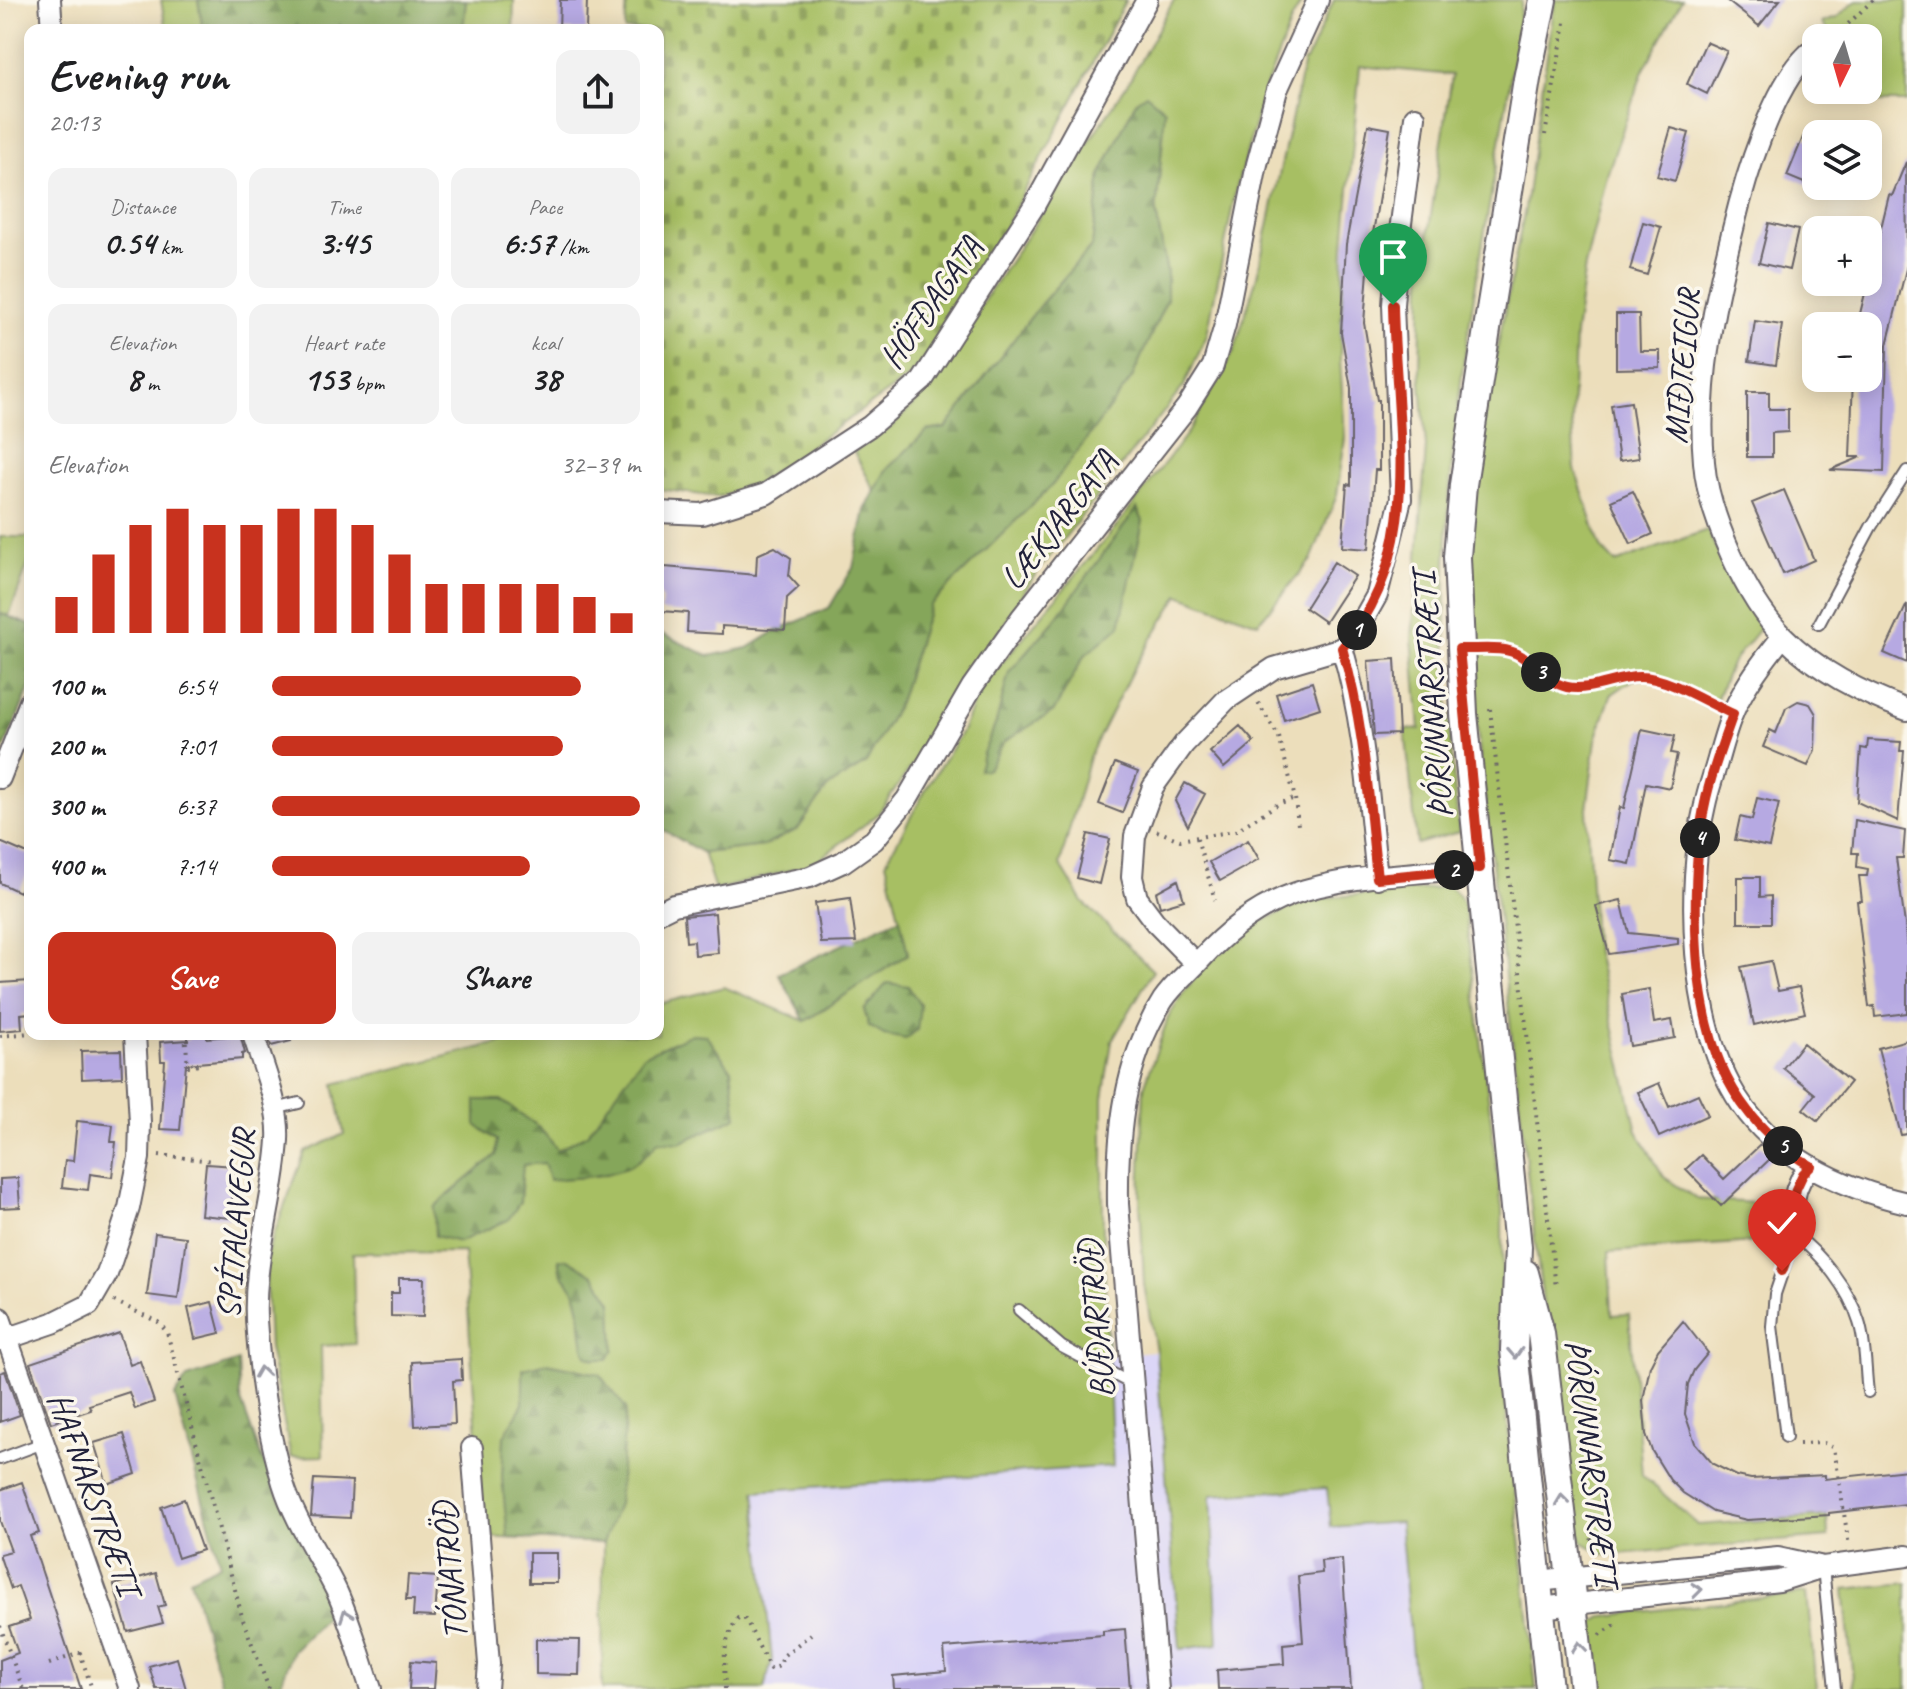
<!DOCTYPE html>
<html lang="en">
<head>
<meta charset="utf-8">
<style>
  :root { --surface:#fff; --page:#f2f2f2; --text:#202124; --muted:#757577; --accent:#c8321e }
  body { margin:0; font-family:Caveat,sans-serif; background:var(--page); color:var(--text); height:100vh; display:flex; flex-direction:column; font-size:30px; white-space:nowrap }
  * { box-sizing:border-box; margin:0 }
  p { font-size:26px; color:var(--muted) }
  .icon { flex:none; width:44px; height:44px; fill:none; stroke:currentColor; stroke-width:2; stroke-linecap:round; stroke-linejoin:round }
  .map { position:relative; flex:1; overflow:hidden }
  .drawer { position:absolute; left:24px; top:24px; width:640px; height:1016px; display:flex; flex-direction:column; background:var(--surface); border-radius:16px; box-shadow:0 4px 20px #0003 }
  .drawer>* { flex:none }
  .needle { width:52px; rotate:185deg }
  .buttons { position:absolute; left:1802px; top:24px; display:grid; gap:16px }
  .buttons a { display:grid; place-items:center; width:80px; height:80px; border-radius:16px; background:var(--surface); box-shadow:0 4px 20px #0003; font-size:40px }
  .pin { position:absolute; display:grid; place-items:center; width:68px; height:68px; color:#fff; margin:-82px -34px; border-radius:50% 50% 50% 0; rotate:-45deg; box-shadow:0 0 8px #0007 }
  .pin .icon { rotate:45deg }
  .km { position:absolute; width:40px; height:40px; margin:-20px; border-radius:50%; background:#222; color:#fff; font-size:22px; line-height:40px; text-align:center }
  .round { display:grid; place-items:center; flex:none; width:84px; height:84px; border-radius:16px; background:var(--page) }
  .summary { display:flex; align-items:center; justify-content:space-between; height:136px; padding:0 24px }
  h1 { font-size:44px; font-weight:700; line-height:60px }
  .stats { display:grid; grid-template-columns:repeat(3,1fr); gap:12px; height:136px; padding:8px 24px }
  .stats div { display:grid; align-content:center; border-radius:16px; background:var(--page); text-align:center }
  .stats b { font-size:34px; font-weight:700 }
  .stats small { font-size:22px; font-weight:400 }
  .stats p { font-size:22px }
  .chart { height:224px; padding:16px 24px }
  .chart p { display:flex; justify-content:space-between }
  .chart svg { width:100%; height:144px; margin-top:8px; stroke:var(--accent); stroke-width:6 }
  .primary-button { display:flex; gap:16px; margin-top:auto; padding:16px 24px }
  .primary-button a { flex:1; height:92px; border-radius:16px; background:var(--accent); color:#fff; font-size:32px; font-weight:700; line-height:92px; text-align:center }
  .primary-button a+a { background:var(--page); color:var(--text) }
  ul { padding:0 24px; list-style:none; font-size:26px }
  li { display:grid; grid-template-columns:128px 96px 1fr; align-items:center; height:60px }
  li i { height:20px; border-radius:10px; background:var(--accent) }
  .map>svg:first-child { display:block }
  .built { fill:#dbd6f7 }
  .green { fill:#a7bf64; stroke:#647050; stroke-width:2 }
  .forest { fill:url(#forest-firs); stroke:#54644a; stroke-width:2 }
  .cemetery { fill:url(#cemetery-stones); stroke:#647050; stroke-width:2 }
  .building { fill:#b6a9e2 }
  .lines { fill:none; stroke-linecap:round; stroke-linejoin:round }
  .service-casing { stroke:#696468; stroke-width:14 }
  .minor-casing { stroke:#696468; stroke-width:24 }
  .tertiary-casing { stroke:#696468; stroke-width:30 }
  .path { stroke:#696468; stroke-width:4; stroke-dasharray:2 6; stroke-linecap:butt }
  .service { stroke:#fff; stroke-width:10 }
  .minor { stroke:#fff; stroke-width:20 }
  .tertiary { stroke:#fff; stroke-width:26 }
  .oneway { stroke:#9c9ca7 }
  .route-casing { stroke:#fff; stroke-width:16 }
  .route { stroke:#c8321e; stroke-width:10 }
  .labels { text-anchor:middle; stroke-width:7; stroke-linejoin:round; paint-order:stroke }
  .street-label { font-size:34px; fill:#22223b; stroke:#fbf7ec }
</style>
</head>
<body>
<div class="map">
<svg width="1907" height="1689" viewBox="0 0 1907 1689">
  <defs>
    <pattern id="forest-firs" width="22" height="20" patternUnits="userSpaceOnUse" patternTransform="scale(2)"><rect width="22" height="20" fill="#85a65a"/><path d="M5 1l3.5 6h-7zM16 11l3.5 6h-7z" fill="#6c874c"/></pattern>
    <pattern id="cemetery-stones" width="16" height="16" patternUnits="userSpaceOnUse" patternTransform="scale(2)"><rect width="16" height="16" fill="#a7bf64"/><path d="M2 7V4a2 2 0 0 1 4 0v3zM10 15v-3a2 2 0 0 1 4 0v3z" fill="#889b54"/></pattern>
  </defs>
  <rect width="100%" height="100%" fill="#fbf7ec"/>
  <filter id="ink" filterUnits="userSpaceOnUse"><feTurbulence type="fractalNoise" baseFrequency=".0125" numOctaves="2"/><feDisplacementMap in="SourceGraphic" scale="16" xChannelSelector="R" yChannelSelector="G"/><feConvolveMatrix kernelMatrix="1 2 1 2 8 2 1 2 1" color-interpolation-filters="sRGB"/></filter>
  <filter id="wash" filterUnits="userSpaceOnUse"><feTurbulence type="fractalNoise" baseFrequency=".006" numOctaves="4" result="noise"/><feDisplacementMap in="SourceGraphic" scale="32" xChannelSelector="R" yChannelSelector="G"/><feGaussianBlur stdDeviation="1.8" result="paint"/><feColorMatrix in="noise" values="0 0 0 0 0 0 0 0 0 0 0 0 0 0 0 0 0 1.4 0 .05"/><feComposite in="paint" operator="in"/></filter>
  <g filter="url(#wash)">
    <rect width="100%" height="100%" fill="#ecdebb"/>
    <!-- built -->
    <path class="built" d="M1103,1244L1110,1355L1156,1351L1180,1648L1218,1644L1211,1495L1328,1488L1331,1527L1400,1522L1415,1689H764L772,1660L754,1491Z"/>
    <!-- green -->
    <path class="green" d="M161,0H198L203,30H166Z
      M466,0H514L513,30H463Z
      M1174,0H1303L1292,19L1265,89L1236,189L1207,335L1184,386L1033,578L938,729L877,815L813,864L715,890L703,853L764,846L798,829L828,787L866,763L899,702L930,605L1053,484L1167,274L1156,212L1164,128L1136,101L1101,174L1092,246L1041,304L946,428L927,431L886,470L875,491L854,452L890,428L918,400L1128,83Z
      M1334,0H1522C1501,163 1462,323 1450,487C1441,603 1446,717 1459,832L1417,844L1405,730L1420,729L1412,638L1426,447L1420,369L1422,275L1452,75L1360,66L1344,246L1340,358L1345,438L1337,495L1311,560L1258,623L1179,595L1133,669L1089,757L1060,864L1083,902L1153,971L1112,1041L1103,1098V1244L1113,1466L755,1491L772,1660L764,1689H602L603,1543L484,1537L464,1252L353,1253L355,1344L321,1346L323,1456L291,1457L269,1348L265,1258L305,1152L344,1134L334,1084L535,1034H658V1004L724,987L805,1021L908,954L886,862L926,789L962,731L979,690L1116,527L1189,431L1234,351L1257,276L1304,61H1306Z
      M1555,0H1682L1643,71L1608,172L1585,266L1575,334L1572,423L1575,469L1601,548L1615,563L1707,530L1731,579L1763,624L1731,664L1712,710L1678,690L1649,678L1634,679L1611,695L1596,740L1587,809L1594,943L1637,1131L1664,1177L1697,1199L1768,1204V1241L1609,1252L1612,1315L1629,1314L1642,1475L1698,1525L1827,1516L1828,1537L1605,1555L1582,1542L1570,1510L1534,1233L1468,648V568L1478,447L1525,208Z
      M1857,0H1907V102H1826L1829,90H1868V38H1833L1822,23L1836,18Z
      M0,537H30V559L9,616L0,613Z
      M1449,887C1465,895 1465,910 1467,927L1502,1209L1503,1379L1536,1689H1415L1400,1522L1331,1527L1327,1488L1211,1495L1218,1644L1180,1649L1156,1351L1144,1285L1140,1199L1144,1087L1168,1018L1181,996L1205,966L1257,923L1311,899Z
      M1907,1583V1689H1854L1844,1589Z
      M1807,1593L1816,1689H1591L1586,1627L1605,1616Z"/>
    <!-- forest -->
    <path class="forest" d="M198,0H466L463,30H203Z
      M1146,94L1165,110L1156,212L1167,274V299L1132,378L1053,484L930,605L899,702L866,763L828,787L798,829L764,846L703,853L665,831L658,830V632L709,656L748,648L774,632L829,608L853,568L865,510L886,470L927,431L946,428L1041,304L1092,246L1101,174L1136,101Z
      M1137,508L1143,521L1120,626L1084,656L1054,711L1004,742L988,769L979,770L983,753L996,723L1009,672L1055,620Z
      M0,613L30,625V687L0,758Z
      M900,918L908,954L805,1021L779,974Z
      M887,983L908,986L920,1005L917,1030L906,1039L884,1035L869,1026L864,1010Z
      M692,1034L706,1035L731,1069L737,1117L680,1143L658,1141C631,1179 592,1176 549,1180L544,1163L523,1165L520,1202L508,1220L459,1242L435,1236L434,1207L496,1155L497,1140L476,1125V1100H501L539,1127L558,1150L587,1134L644,1055Z
      M559,1259L569,1260L595,1276L612,1302L614,1350L608,1359H594L587,1356C578,1335 584,1313 575,1292C569,1278 557,1276 559,1259Z
      M238,1361L240,1398L261,1456L330,1605L323,1620L293,1650L279,1689H223L190,1579L220,1564L175,1396L187,1378Z
      M547,1363L599,1374L626,1408L618,1504L603,1543L508,1538L502,1478L504,1436L523,1404V1369Z"/>
    <!-- cemetery -->
    <path class="cemetery" d="M627,0H1126L995,246L933,348L909,377L752,487L717,497L658,489V30H625Z"/>
    <g id="blocks">
      <!-- building -->
      <path class="building" d="M560,0H587L586,30H559Z
        M1726,0H1780L1759,26Z
        M1706,42L1727,51L1707,94L1687,84Z
        M1368,125L1390,129L1369,258L1364,323L1377,400H1379V470H1375L1369,549L1342,547L1347,484L1351,485V388L1341,333L1346,244Z
        M1671,128L1689,133L1675,181L1657,176Z
        M1803,137L1816,142V188L1787,176Z
        M1906,162L1907,265L1887,345L1884,472L1830,470L1861,457H1850L1853,378H1868V326H1857L1889,195L1892,196Z
        M1643,222L1661,227L1647,275L1630,270Z
        M1769,223L1798,230L1789,270L1759,263Z
        M1616,314H1639L1640,351H1660V368L1616,369Z
        M1755,321L1782,325L1776,365L1749,361Z
        M1747,392H1769V409H1788V432L1772,433V457H1747Z
        M1631,402L1639,458L1619,461L1611,405Z
        M1784,490L1814,560L1783,574L1752,503Z
        M1633,491L1653,534L1631,544L1611,501Z
        M775,547L791,558L789,576L799,587L787,598L785,630L722,626V634L687,632L688,613L661,611L662,599L658,590V577L665,567L756,575L757,555Z
        M1334,562L1355,576L1325,622L1305,608Z
        M1907,604V663L1884,653Z
        M1395,659L1399,734L1374,735L1368,661Z
        M1312,682L1320,708L1284,720L1276,694Z
        M1798,701L1810,704L1816,714L1815,750L1808,766L1763,747L1770,730L1776,733L1786,708Z
        M1240,726L1254,742L1224,768L1210,752Z
        M1642,729L1675,736L1671,753L1677,754L1670,788L1646,783L1630,864L1610,860L1620,807L1624,808Z
        M1868,740L1901,742L1900,751H1904L1898,821L1857,802L1861,748L1867,749Z
        M1115,763L1138,772L1122,813L1099,804Z
        M1185,783L1205,794L1188,826L1175,801Z
        M1757,798L1779,803L1769,847L1735,840L1740,817L1752,820Z
        M1855,820L1905,831L1903,858H1896L1907,939V1013L1875,1017L1874,1006L1869,1007L1857,901H1862L1859,876H1867L1868,869L1857,867L1858,853H1852Z
        M1088,834L1110,839L1099,884L1077,878Z
        M1248,840L1259,859L1220,881L1209,862Z
        M0,842L30,855V869L19,892L0,883Z
        M1738,877H1760V897L1771,896V923H1738Z
        M1178,880L1184,900L1160,907L1156,892Z
        M850,898L856,942L821,943L815,903Z
        M1621,900L1629,933L1678,938V944L1609,954L1596,906Z
        M715,913L718,953L695,955L694,941L686,942L684,916Z
        M1771,961L1778,991L1799,987L1805,1013L1754,1025L1741,967Z
        M30,981V1013L21,1014L22,1029L0,1031V983Z
        M1649,989L1654,1023L1672,1020L1675,1038L1630,1046L1622,994Z
        M199,1034H207V1038L240,1035L245,1053L242,1054V1059L186,1064L180,1130L160,1129L165,1061H161L160,1042L188,1040V1037Z
        M267,1034H290L291,1041L271,1046Z
        M1907,1040V1134L1901,1135L1878,1048Z
        M1803,1043L1850,1082L1818,1121L1803,1109L1815,1094L1783,1068Z
        M121,1050L122,1077L82,1079L81,1051Z
        M1659,1083L1669,1107L1698,1094L1708,1115L1659,1137L1638,1092Z
        M77,1121L113,1125L111,1142H116L112,1177L90,1174L88,1190L62,1187L65,1160L73,1161Z
        M1760,1145L1773,1156L1721,1206L1686,1169L1701,1155L1724,1179Z
        M206,1164L235,1166L230,1218L201,1215Z
        M18,1178L20,1207L0,1208V1179Z
        M155,1233L186,1237L178,1299L147,1295Z
        M399,1278H424L423,1317L391,1316V1293H399Z
        M212,1302L220,1333L195,1339L188,1308Z
        M1683,1321L1708,1353L1694,1370L1688,1384L1685,1414L1695,1443L1713,1464L1737,1476L1751,1479L1825,1475V1479L1907,1470V1504L1829,1513V1515L1747,1520L1713,1512L1683,1493L1670,1480L1652,1451L1646,1434L1643,1400L1650,1366L1658,1350Z
        M119,1333L130,1365L140,1361L154,1402L135,1409L129,1392L89,1405L91,1410L51,1423L30,1363Z
        M461,1359L462,1380L453,1381L455,1424L415,1426L412,1362Z
        M5,1371L20,1415L0,1422V1373Z
        M124,1434L136,1474L107,1484L94,1443Z
        M314,1479L352,1481L350,1518L311,1516Z
        M22,1482L39,1533L30,1536L81,1689H0V1660L18,1653L9,1627L30,1620L18,1586L11,1589L0,1557V1554L11,1551L0,1521V1490Z
        M184,1499L202,1550L178,1558L161,1507Z
        M529,1553H557V1583H529Z
        M1342,1559L1351,1689H1218L1217,1670L1284,1664L1283,1644L1303,1642L1298,1576L1322,1573L1321,1561Z
        M156,1573L165,1605L158,1607L163,1623L128,1632L114,1585Z
        M408,1575L438,1577L435,1617L413,1616L414,1600H406Z
        M1125,1629L1130,1689H894L893,1676L946,1671L944,1648L1103,1635V1631Z
        M536,1639L580,1640L579,1675L536,1674Z
        M177,1658L186,1689H156L149,1666Z
        M411,1661L436,1663L434,1689H409Z"/>
    </g>
  </g>
  <g filter="url(#ink)">
    <use href="#blocks" fill-opacity="0" stroke="#696468" stroke-width="2"/>
    <g class="lines">
      <!-- service casing -->
      <g class="service-casing">
        <path id="service" d="M1819,624L1871,527L1907,471
          M275,1109L299,1103
          M1019,1310L1062,1347L1132,1384
          M1786,1437L1772,1326L1775,1294L1795,1235C1822,1255 1849,1289 1859,1322C1866,1343 1865,1369 1868,1392
          M0,1459L43,1443
          M1823,1567L1835,1689"/>
      </g>
      <!-- minor casing -->
      <g class="minor-casing">
        <path id="minor" d="M50,0L52,30
          M1809,53C1772,87 1745,179 1733,229C1714,304 1697,384 1704,462C1708,514 1746,599 1783,636C1817,671 1862,693 1907,710
          M658,512L702,514L766,494L870,426L922,381L1034,206L1147,0
          M1783,636C1768,655 1752,675 1741,696C1730,715 1724,738 1718,759C1714,774 1708,790 1705,805C1685,888 1691,1022 1736,1096C1773,1156 1841,1188 1907,1203
          M1342,648C1364,721 1369,802 1377,878
          M0,778L30,702
          M658,913L674,905L810,877L843,862L874,840L907,799L972,687L1021,618L1187,407L1213,366L1225,325L1257,164L1277,90L1318,0
          M1196,964L1155,922L1137,898L1132,877L1135,836L1153,787L1184,744L1226,700L1274,668L1342,648L1355,634L1377,595L1401,499L1393,305L1397,254L1415,117
          M253,1034C263,1067 280,1105 278,1140C274,1205 250,1267 257,1333C261,1383 268,1435 283,1483C295,1522 319,1555 337,1592C351,1623 360,1657 371,1689
          M1795,1235C1792,1209 1791,1186 1811,1166
          M0,1318L130,1689
          M0,1341L53,1323L89,1305L107,1274L129,1208L139,1158L140,1122L135,1034
          M472,1448L489,1664L487,1689
          M1537,1581L1778,1557L1819,1566
          M1540,1608L1779,1581L1823,1567L1907,1556
          M1158,1689L1118,1204C1117,1133 1124,1061 1163,1000C1173,985 1188,973 1200,960C1229,928 1264,902 1305,890C1361,874 1422,873 1480,868"/>
      </g>
      <!-- tertiary casing -->
      <g class="tertiary-casing">
        <path id="tertiary" d="M1543,0L1527,79L1490,310L1463,485L1457,557L1464,714L1518,1247L1514,1350L1549,1689
          M1525,1273L1541,1333L1583,1689"/>
      </g>
      <!-- path -->
      <path class="path" d="M1829,38L1848,24L1873,0
        M1545,135L1566,17
        M1483,650C1495,650 1509,649 1520,655C1536,665 1547,682 1566,686C1591,692 1616,676 1641,677C1666,677 1693,696 1716,707
        M1258,703L1279,737L1295,798L1298,825
        M1490,709L1556,1288
        M1157,831L1180,840L1235,831L1278,804L1295,798
        M1197,838L1215,900
        M185,1034L188,1066L203,1065
        M0,1036L30,1033
        M159,1155L213,1161
        M114,1301L158,1322L167,1332L243,1620L269,1689
        M1799,1444L1824,1443L1834,1448L1849,1546
        M1591,1538L1595,1545L1612,1552
        M0,1626L23,1689
        M1600,1635L1619,1622
        M49,1664L80,1653L92,1689
        M725,1689C724,1663 722,1640 738,1618H744L748,1624L770,1669L780,1666L783,1656L811,1634"/>
      <!-- service -->
      <use href="#service" class="service"/>
      <!-- minor -->
      <use href="#minor" class="minor"/>
      <!-- tertiary -->
      <use href="#tertiary" class="tertiary"/>
    </g>
    <!-- one-way arrows -->
    <defs><path id="oneway-chevron" d="M-2-3.5L2.5 0L-2 3.5" fill="none" stroke-width="1.6" stroke-linecap="round" stroke-linejoin="round" transform="scale(2)"/></defs>
    <g class="oneway">
      <use href="#oneway-chevron" transform="translate(1515 1353) rotate(87)"/>
      <use href="#oneway-chevron" transform="translate(261 1372) rotate(-98)"/>
      <use href="#oneway-chevron" transform="translate(1562 1500) rotate(-97)"/>
      <use href="#oneway-chevron" transform="translate(1697 1590) rotate(-7)"/>
      <use href="#oneway-chevron" transform="translate(346 1615) rotate(-110)"/>
      <use href="#oneway-chevron" transform="translate(1579 1647) rotate(-96)"/>
    </g>
  </g>
  <g class="lines" filter="url(#ink)">
    <!-- route casing -->
    <g class="route-casing">
      <path id="route" d="M1393,305C1395,421 1427,552 1342,648C1364,721 1369,802 1377,878L1480,868L1459,649C1478,650 1504,645 1521,656C1536,666 1548,683 1567,687C1592,692 1616,676 1641,677C1667,677 1708,703 1733,714C1722,745 1710,777 1704,808C1696,849 1695,889 1696,930C1699,1029 1721,1113 1811,1166L1803,1174L1796,1189L1792,1208L1795,1235L1782,1271"/>
    </g>
    <!-- route -->
    <use href="#route" class="route"/>
  </g>
  <g class="labels">
    <!-- street labels -->
    <g class="street-label">
      <text transform="translate(930 302) rotate(-55)" y="12">HÖFÐAGATA</text>
      <text transform="translate(1681 366) rotate(-85)" y="12">MIÐTEIGUR</text>
      <text transform="translate(1058 519) rotate(-52)" y="12">LÆKJARGATA</text>
      <text transform="translate(1431 695) rotate(-94)" y="12">ÞÓRUNNARSTRÆTI</text>
      <text transform="translate(235 1224) rotate(-85)" y="12">SPÍTALAVEGUR</text>
      <text transform="translate(1095 1319) rotate(-95)" y="12">BÚÐARTRÖÐ</text>
      <text transform="translate(1593 1462) rotate(83)" y="12">ÞÓRUNNARSTRÆTI</text>
      <text transform="translate(95 1493) rotate(70)" y="12">HAFNARSTRÆTI</text>
      <text transform="translate(449 1571) rotate(-95)" y="12">TÓNATRÖÐ</text>
    </g>
  </g>
</svg>
<div class="buttons">
<a><svg class="needle" viewBox="-14 -14 28 28"><path d="M0-13l5 13h-10z" fill="#e53935"/><path d="M0 13l5-13h-10z" fill="#757577"/></svg></a>
<a><svg class="icon" aria-label="layers" viewBox="0 0 24 24"><path d="M12 4l9 5-9 5-9-5zM3 14l9 5 9-5"/></svg></a>
<a>+</a>
<a>−</a>
</div>
<div class="pin" style="left:1393px;top:305px;background:#1e9e55"><svg class="icon" aria-label="arrive" viewBox="0 0 24 24"><path d="M6 21V4h12l-3 4 3 4H6"/></svg></div>
<div class="pin" style="left:1782px;top:1271px;background:#d93025"><svg class="icon" aria-label="check" viewBox="0 0 24 24"><path d="M5 12l5 5 9-10"/></svg></div>
<b class="km" style="left:1357px;top:630px">1</b>
<b class="km" style="left:1454px;top:870px">2</b>
<b class="km" style="left:1541px;top:672px">3</b>
<b class="km" style="left:1700px;top:838px">4</b>
<b class="km" style="left:1783px;top:1146px">5</b>
<section class="drawer">
<div class="summary"><div><h1>Evening run</h1><p>20:13</p></div><a class="round"><svg class="icon" aria-label="share" viewBox="0 0 24 24"><path d="M12 15V3M7 8l5-5 5 5M5 13v7h14v-7"/></svg></a></div>
<div class="stats">
<div><p>Distance</p><b>0.54<small> km</small></b></div>
<div><p>Time</p><b>3:45</b></div>
<div><p>Pace</p><b>6:57<small> /km</small></b></div>
</div>
<div class="stats">
<div><p>Elevation</p><b>8<small> m</small></b></div>
<div><p>Heart rate</p><b>153<small> bpm</small></b></div>
<div><p>kcal</p><b>38</b></div>
</div>
<div class="chart"><p><span>Elevation</span>32–39 m</p>
<svg viewBox="0 0 160 44" preserveAspectRatio="none"><path d="M5 44V33M15 44V20M25 44V11M35 44V6M45 44V11M55 44V11M65 44V6M75 44V6M85 44V11M95 44V20M105 44V29M115 44V29M125 44V29M135 44V29M145 44V33M155 44V38"/></svg>
</div>
<ul>
<li><b>100 m</b>6:54<i style="width:84%"></i></li>
<li><b>200 m</b>7:01<i style="width:79%"></i></li>
<li><b>300 m</b>6:37<i style="width:100%"></i></li>
<li><b>400 m</b>7:14<i style="width:70%"></i></li>
</ul>
<div class="primary-button"><a>Save</a><a>Share</a></div>
</section>
</div>
</body>
</html>
